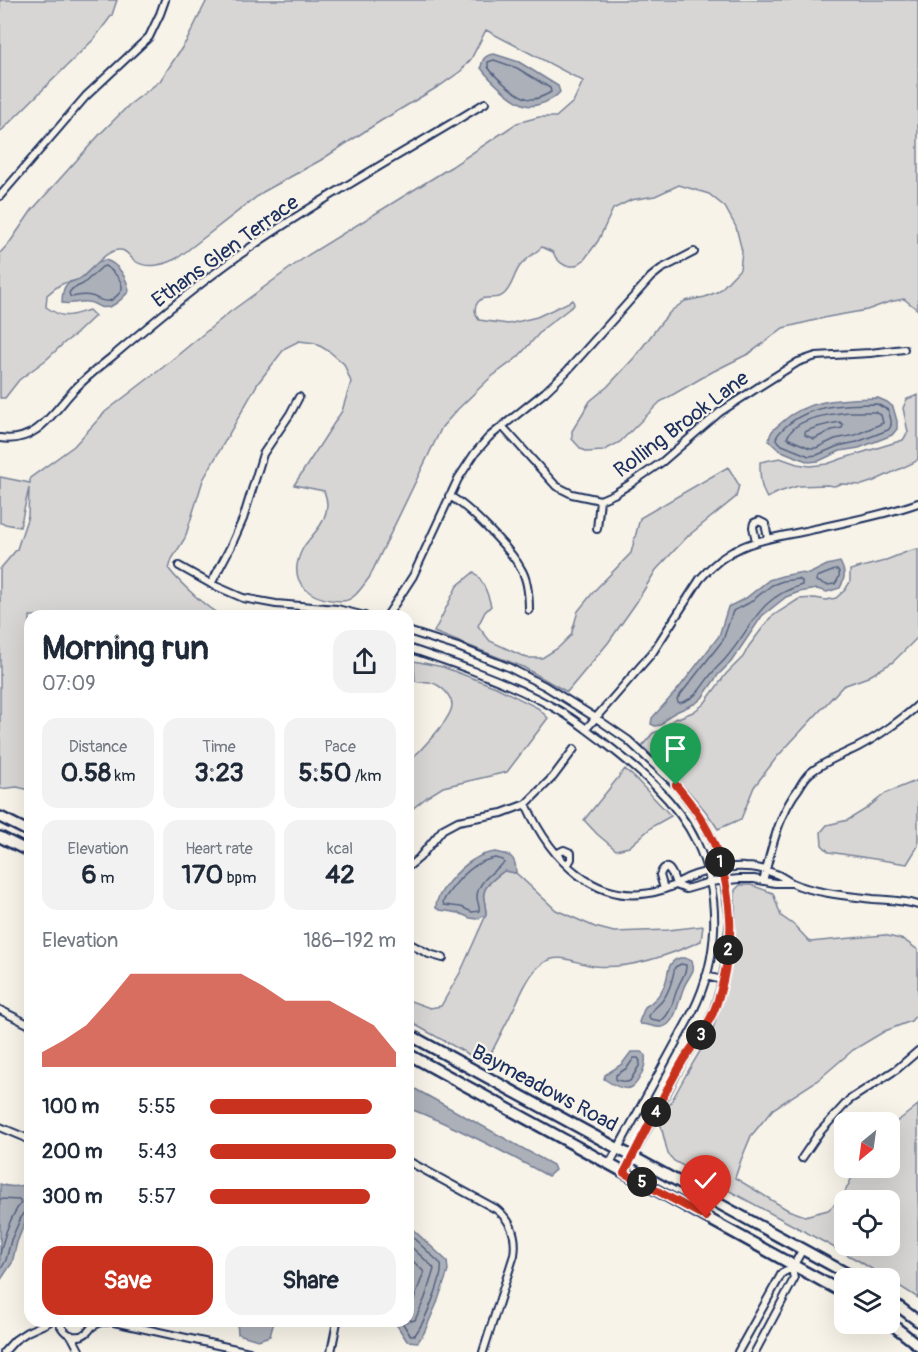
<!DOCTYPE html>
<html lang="en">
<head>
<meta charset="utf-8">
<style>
  :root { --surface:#fff; --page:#f2f2f3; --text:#1f2937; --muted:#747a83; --accent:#c8321e }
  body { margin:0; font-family:Pangolin,sans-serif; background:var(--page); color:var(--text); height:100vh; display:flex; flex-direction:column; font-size:22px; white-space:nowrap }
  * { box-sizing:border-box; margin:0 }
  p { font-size:20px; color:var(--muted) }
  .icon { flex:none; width:33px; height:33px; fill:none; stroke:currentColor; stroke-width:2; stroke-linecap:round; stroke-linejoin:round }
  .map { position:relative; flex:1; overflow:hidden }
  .panel { position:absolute; left:24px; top:610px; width:390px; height:717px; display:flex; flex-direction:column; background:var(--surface); border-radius:18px; box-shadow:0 6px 24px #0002 }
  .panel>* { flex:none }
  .needle { width:39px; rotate:209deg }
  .buttons { position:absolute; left:834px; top:1112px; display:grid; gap:12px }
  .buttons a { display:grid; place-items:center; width:66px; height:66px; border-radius:12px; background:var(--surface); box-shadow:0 6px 24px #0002; font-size:30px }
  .pin { position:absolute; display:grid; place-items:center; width:51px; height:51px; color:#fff; margin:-62px -26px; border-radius:50% 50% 50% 0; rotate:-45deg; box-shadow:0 0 6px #0007 }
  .pin .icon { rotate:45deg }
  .km { position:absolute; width:30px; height:30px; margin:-15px; border-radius:50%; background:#222; color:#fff; font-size:16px; line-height:30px; text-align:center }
  .round { display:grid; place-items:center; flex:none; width:63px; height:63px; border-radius:18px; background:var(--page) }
  .summary { display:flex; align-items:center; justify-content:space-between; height:102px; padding:0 18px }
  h1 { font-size:33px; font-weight:700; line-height:45px }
  .metrics { display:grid; grid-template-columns:repeat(3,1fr); gap:9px; height:102px; padding:6px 18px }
  .metrics div { display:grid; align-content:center; border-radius:15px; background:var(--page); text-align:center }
  .metrics b { font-size:26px; font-weight:700 }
  .metrics small { font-size:16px; font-weight:400 }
  .metrics p { font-size:16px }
  .chart { height:168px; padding:12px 18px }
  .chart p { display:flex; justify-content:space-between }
  .chart svg { width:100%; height:108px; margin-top:6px; fill:var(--accent); opacity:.7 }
  .primary-button { display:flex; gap:12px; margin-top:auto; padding:12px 18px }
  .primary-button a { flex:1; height:69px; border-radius:18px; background:var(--accent); color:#fff; font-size:24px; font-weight:700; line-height:69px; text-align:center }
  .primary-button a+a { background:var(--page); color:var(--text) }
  ul { padding:0 18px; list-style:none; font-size:20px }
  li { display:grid; grid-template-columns:96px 72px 1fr; align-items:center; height:45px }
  li i { height:15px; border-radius:8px; background:var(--accent) }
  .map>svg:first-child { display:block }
  .green { fill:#d7d6d4; stroke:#798299; stroke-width:1.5; fill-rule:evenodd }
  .water { fill:#acb0b9; stroke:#727c95; stroke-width:1.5 }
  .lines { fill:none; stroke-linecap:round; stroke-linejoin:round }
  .shore { stroke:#556382; stroke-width:1.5 }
  .street-casing { stroke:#1b2f5e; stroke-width:10 }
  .primary-casing { stroke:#1b2f5e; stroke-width:14 }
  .street { stroke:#f7f3e8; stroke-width:6 }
  .primary { stroke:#f7f3e8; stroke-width:9 }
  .route-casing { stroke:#fff; stroke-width:12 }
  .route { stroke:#c8321e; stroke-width:8 }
  .labels { text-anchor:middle; stroke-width:4.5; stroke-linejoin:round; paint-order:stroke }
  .street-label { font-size:21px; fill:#1b2f5e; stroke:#f7f3e8 }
</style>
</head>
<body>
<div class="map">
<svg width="918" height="1352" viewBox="0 0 918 1352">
  <rect width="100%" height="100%" fill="#f7f3e8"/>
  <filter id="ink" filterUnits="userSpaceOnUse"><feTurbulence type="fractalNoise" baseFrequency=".0167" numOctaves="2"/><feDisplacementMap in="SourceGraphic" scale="12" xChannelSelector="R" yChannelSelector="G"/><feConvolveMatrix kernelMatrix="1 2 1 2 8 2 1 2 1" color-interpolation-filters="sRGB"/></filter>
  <g filter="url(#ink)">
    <!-- green -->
    <path class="green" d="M0,0H117L112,15L94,39L0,132Z
      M207,0H918V310L904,299L889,302L867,310L828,317L783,328L750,353L712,372L660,402L620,442L603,451L587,452L581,449L572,439V431L590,401L607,387L634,358L660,324L671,311L685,301L705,297L719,291L740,269L742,251L736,227L725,207L709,194L679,185L655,196L631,200L613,209L598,241L584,260L575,266H566L561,263L556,258L553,252L542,247C535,253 526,259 520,266C513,275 513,287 503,295C496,301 484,294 478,302C473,308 475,314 479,320L508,324L537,317L573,300L574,305L544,328L518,357L490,378L458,409L442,427L369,578C362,587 354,601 342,601C309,600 285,582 303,548C309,538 321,528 324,518C328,508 328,501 324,491L294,485L342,411L351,382L344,364L330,352L315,343L299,341L285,348L258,383L203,480L185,538L172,559L169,569C177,580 211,613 224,616H30V790L17,787L0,789V569L17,549L28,516L29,488L20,527L0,523V477L30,483V478L74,446L105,412L162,368L230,312L308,255L451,167L517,123L539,117H556L573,102L583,81L486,30L471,59L461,71L441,85L379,122L321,160L263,192L179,257C167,264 148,270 135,261C129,257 128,251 121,250C106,248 92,271 80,279C75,282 68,281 62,284C57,286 52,291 47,295L46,307C65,320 69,316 89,310L95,316L76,334L64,343L47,359L19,380L5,398H0V253L10,242L32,210L101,133L129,105L160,81L187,40Z
      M918,395V459L915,462L874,481L862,485L841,484L834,486L827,485L798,486L779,492L767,498C760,487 760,475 760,462L780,458L797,464L810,466L827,464L841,459L903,440L908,432L903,408L907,399Z
      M728,467L739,485L736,497L688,536L656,570L636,603L608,643L567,692L523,667L434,632L457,586L474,572C484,581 488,594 491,606L485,612L478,626L490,641L527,658H542L558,648L571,635L578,611L595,590L631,553L640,518Z
      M918,549V637L893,662L868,677L843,686L777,757L754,787L741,819L718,829C698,797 669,772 642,746L653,733L663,730L673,720L693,712L704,704L726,674L743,657L749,646L770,618L780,611L799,599L815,598L826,600L836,598L845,590L850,582V570L881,562L909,551Z
      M414,661L443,667L496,687L538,708L548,718L507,772L443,787L427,797L411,810L408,816V762C419,752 452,719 452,705C452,700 449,696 446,692C442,688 435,683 429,682C425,681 420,683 415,681Z
      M625,769L635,778L671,816L653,826L629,847L616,850L597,834L584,820Z
      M918,780V846L907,864L829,852L822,845L821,832L827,825L848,820L866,809L886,793Z
      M504,871L516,873L556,910L595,927L614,932L668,930L703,926L701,941C670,955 630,970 595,966C576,964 559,951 542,964C529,973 522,992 515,1006C505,1026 495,1045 486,1064L408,1021V1000L430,1008L441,1006L461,971L486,915C486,909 485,905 484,899C481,887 495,878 504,871Z
      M740,885H751L773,893L781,916L794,925L810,942L884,935L904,940L918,950V1013L911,1021L885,1031L853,1050L818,1080L773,1109L751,1136L741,1160L735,1178L788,1210L805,1216L828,1210L842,1198L857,1167H890V1126L903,1117L918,1105V1298L890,1280V1278H886L859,1261L674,1161L668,1154L660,1122L687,1073L712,1031L724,994L735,925V890ZM844,1200H890V1245H844Z"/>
    <!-- water -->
    <path class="water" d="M494,54L519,62L558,86L560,92C553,100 537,108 525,105C511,100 490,80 481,68C482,59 485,55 494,54Z
      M105,260C118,263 127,278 129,291C122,299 112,310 100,307C96,305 92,302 87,302C78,301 71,305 62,303C62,297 63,288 67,284C71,281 77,281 81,278C89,272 95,262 105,260Z
      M878,398L887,402L893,407L897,421V429L892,435L859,448L840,451L819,461L809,462L779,450L769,441C770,431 773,430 781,423C807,398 844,399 878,398Z
      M840,562C846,573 845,578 840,588L827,592L817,589L799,592L786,597L762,616L731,662L718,675L702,698L696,703L676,712L669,716L661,725L655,726L651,724L652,718L679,688L719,636L728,607L746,598L769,580L782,576L798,573L809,574L827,565Z
      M495,852C511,855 516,856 516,873L504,871C495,878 481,887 484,899C485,905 486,909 486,915L477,919L470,918L459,913L440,910L436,908C435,893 461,867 473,860C480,855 487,853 495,852Z
      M680,958H685L692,961C693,965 694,966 693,970C691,976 686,981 684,987C679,998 677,1018 667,1025C659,1031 648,1023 640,1024L639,1022L645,1007C653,1002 660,996 664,986C670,975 665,962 680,958Z
      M631,1052H641L645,1055C646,1063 644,1068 641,1075C639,1079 636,1085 632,1087C624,1092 610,1083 604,1079L605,1075L622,1064Z
      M408,1085L553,1165L555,1170L548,1176C502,1151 457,1127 408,1108Z
      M30,1183V1210L17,1242L12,1263L0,1281V1184C10,1188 20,1187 30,1183Z
      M408,1225L447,1261L448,1271L437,1303L424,1333L418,1342L407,1341L396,1324V1322H408Z
      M237,1322H274L270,1336L258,1340L238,1334Z"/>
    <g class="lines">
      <!-- shore -->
      <path class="shore" d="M494,60L517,68L550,88L551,92C546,95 539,99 532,99C520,100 495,77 488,67V62Z
        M105,266C111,269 123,280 122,288C122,292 113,300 109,301C102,303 97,297 91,296C84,294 78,296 72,297L70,296L69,293L72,289L83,284L102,267Z
        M877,404L888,410C890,417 894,425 888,430L857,442L838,446L817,455L809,456L782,445L776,439C777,434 780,432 784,428C809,404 845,404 877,404Z
        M848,412H875L881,415L883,423L855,435L835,439L816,448H810L787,438C795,417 829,415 848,412Z
        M840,422L843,425L842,428L832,430L814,439L805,435V432C816,426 828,424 840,422Z
        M835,570H838C841,574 838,580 835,584L827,585L816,581L817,577Z
        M798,579L802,581V585C757,598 753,627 726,658C722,663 717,667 713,672C701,686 699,697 680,703L678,702L677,699L723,640L733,611L749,603L772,585L783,581Z
        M495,858L503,860L504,863C494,871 477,882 477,897C477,903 480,905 479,911L472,912L461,907L444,905L443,902L445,898C457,880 473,861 495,858Z
        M681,964L686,965C687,973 681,979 678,987C673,999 672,1013 661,1021L650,1019L649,1016C652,1009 657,1007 662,1001C670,991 672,980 675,967Z
        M634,1058H638L640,1061L639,1066L630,1081L627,1082L616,1080V1075L627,1068Z
        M0,1199L19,1200L21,1203C10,1217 4,1236 0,1254
        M408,1244L433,1267L434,1269L425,1298L415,1320L411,1321L408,1316
        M408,1256L424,1272L413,1302L411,1304L408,1303
        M0,1271L6,1260L11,1240L22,1215L25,1211H30
        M402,1322L410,1335H415C424,1323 444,1277 441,1264L408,1233"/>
      <!-- street casing -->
      <g class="street-casing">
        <path id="street" d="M0,196L86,96L149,37L160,14L165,0
          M502,426L556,486L572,494L600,500L614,494L630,484L662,462L720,412L760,386L798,362L816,356L870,353L904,349
          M0,438C35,444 52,414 72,392C84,379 99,367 113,356C166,311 220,266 279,228C346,184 417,145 485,103
          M449,496C468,505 511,550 521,569C528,580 529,597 529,610
          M597,529L600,500
          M756,541L753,527L754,523L759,521L765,524L768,538
          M179,566L211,584L243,598L276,604L337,609L365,616
          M211,584L231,546L243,519L263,454L290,414L299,397
          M323,608L333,616
          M387,616L413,576L458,479L475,453L489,437L545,392L567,371L651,277L661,269L694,252
          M408,631L458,647L508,667L545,686L596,718L628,740L676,785L692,806L704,823L712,839L722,869L730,919L725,966L720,990L713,1012L702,1034L685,1058L624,1173
          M408,648C453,663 497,678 540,700C549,705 559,710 568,716C579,723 590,732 601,740C637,768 677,800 697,843C722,897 719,958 693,1011L609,1165
          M586,729L653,652L700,579C731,542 762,540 806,531C844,522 882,516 918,503
          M526,804C550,859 597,910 662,890C666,888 672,887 675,885C681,882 677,882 683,880C697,872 729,866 745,867C755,867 767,870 776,874C782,876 787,881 792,883C814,893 849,896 873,899C888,900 904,900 918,905
          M556,854L564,850L571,853V859L567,865
          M408,867L419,858L443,829L458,821L502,813L526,804L553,777L574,749
          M763,881C772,848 778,815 799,788C802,783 805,777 810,773C824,761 842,755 858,747C877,737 903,719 918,705
          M676,885L686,889L710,882L739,879H754L775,883H791
          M664,889L660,875C667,857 674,877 676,885
          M408,943L429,954L443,958
          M706,976L722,980
          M0,1010L30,1025
          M0,1127L24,1137L30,1141
          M802,1158L819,1133L849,1100L897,1069L918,1051
          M408,1161L496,1209C512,1221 517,1236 514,1255L483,1352
          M59,1322C66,1341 87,1341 94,1322
          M114,1322L249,1352
          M93,1326L101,1322H108
          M71,1335L80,1352
          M4,1352L15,1340L27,1332L49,1322
          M331,1352L337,1322
          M738,1352L782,1273L792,1268L803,1249
          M755,1352L794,1279L792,1268"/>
      </g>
      <!-- primary casing -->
      <g class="primary-casing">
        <path id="primary" d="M0,817L30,832
          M0,837L30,852
          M408,1034L855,1278
          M408,1054L844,1293
          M890,1300L918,1321
          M890,1323L918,1345"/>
      </g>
      <!-- street -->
      <use href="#street" class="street"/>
      <!-- primary -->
      <use href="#primary" class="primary"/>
    </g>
  </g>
  <g class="lines" filter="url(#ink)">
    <!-- route casing -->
    <g class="route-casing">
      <path id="route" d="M676,785C686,797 696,809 703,822C720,850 728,886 730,918C732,942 723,991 713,1013C705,1030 694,1044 684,1059C662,1096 644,1135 624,1173L706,1217"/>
    </g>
    <!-- route -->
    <use href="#route" class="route"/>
  </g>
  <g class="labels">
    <!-- street labels -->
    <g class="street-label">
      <text transform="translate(225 251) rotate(-36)" y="7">Ethans Glen Terrace</text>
      <text transform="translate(681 424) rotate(-37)" y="7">Rolling Brook Lane</text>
      <text transform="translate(545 1088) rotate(28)" y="7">Baymeadows Road</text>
    </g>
  </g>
</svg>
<div class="buttons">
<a><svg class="needle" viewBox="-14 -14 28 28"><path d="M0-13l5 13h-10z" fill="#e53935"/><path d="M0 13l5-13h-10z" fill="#747a83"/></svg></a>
<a><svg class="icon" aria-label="locate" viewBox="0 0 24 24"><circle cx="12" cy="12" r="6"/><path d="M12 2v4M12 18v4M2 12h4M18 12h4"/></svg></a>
<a><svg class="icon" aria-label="layers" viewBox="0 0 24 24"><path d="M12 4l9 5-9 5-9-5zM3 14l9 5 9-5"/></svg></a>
</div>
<div class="pin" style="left:676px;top:785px;background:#1e9e55"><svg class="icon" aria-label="arrive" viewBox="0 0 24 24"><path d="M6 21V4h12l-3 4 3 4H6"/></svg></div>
<div class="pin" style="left:706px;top:1217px;background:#d93025"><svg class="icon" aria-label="check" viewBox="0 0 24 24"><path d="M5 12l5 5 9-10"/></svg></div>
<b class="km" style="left:720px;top:862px">1</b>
<b class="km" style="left:728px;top:950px">2</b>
<b class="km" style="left:701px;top:1035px">3</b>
<b class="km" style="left:656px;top:1112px">4</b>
<b class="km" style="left:642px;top:1182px">5</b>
<section class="panel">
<div class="summary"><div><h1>Morning run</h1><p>07:09</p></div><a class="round"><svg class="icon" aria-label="share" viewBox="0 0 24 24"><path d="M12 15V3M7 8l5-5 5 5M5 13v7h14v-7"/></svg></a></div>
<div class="metrics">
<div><p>Distance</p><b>0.58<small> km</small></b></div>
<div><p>Time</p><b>3:23</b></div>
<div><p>Pace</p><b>5:50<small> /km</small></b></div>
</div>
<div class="metrics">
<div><p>Elevation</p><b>6<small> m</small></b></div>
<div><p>Heart rate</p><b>170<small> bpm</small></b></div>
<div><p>kcal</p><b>42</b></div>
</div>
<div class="chart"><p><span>Elevation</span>186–192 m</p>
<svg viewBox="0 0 160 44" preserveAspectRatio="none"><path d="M0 44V38L10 33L20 27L30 17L40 6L50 6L60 6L70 6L80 6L90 6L100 11L110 17L120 17L130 17L140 22L150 27L160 38V44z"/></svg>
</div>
<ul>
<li><b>100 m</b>5:55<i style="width:87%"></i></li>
<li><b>200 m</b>5:43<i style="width:100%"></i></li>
<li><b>300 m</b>5:57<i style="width:86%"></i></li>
</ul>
<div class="primary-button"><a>Save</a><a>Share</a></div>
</section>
</div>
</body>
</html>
